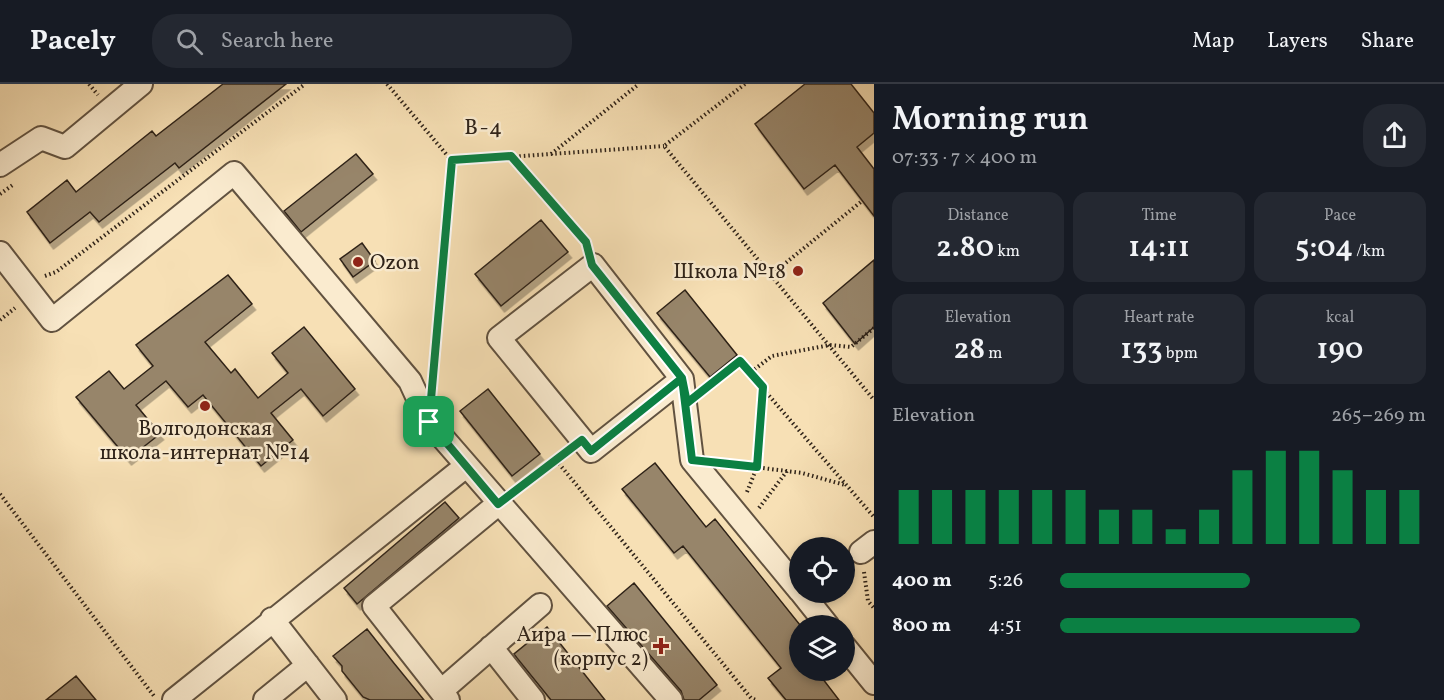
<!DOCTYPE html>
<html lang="en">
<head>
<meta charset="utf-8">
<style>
  :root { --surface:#171b24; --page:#242831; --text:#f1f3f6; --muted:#9ea1a6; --line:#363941; --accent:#0b8043 }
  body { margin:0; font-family:Vollkorn,serif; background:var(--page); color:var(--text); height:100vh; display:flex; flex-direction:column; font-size:22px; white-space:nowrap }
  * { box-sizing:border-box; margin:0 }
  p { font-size:20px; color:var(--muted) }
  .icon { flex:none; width:33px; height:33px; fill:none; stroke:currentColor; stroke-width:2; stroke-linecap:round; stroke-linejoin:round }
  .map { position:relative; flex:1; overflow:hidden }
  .details { display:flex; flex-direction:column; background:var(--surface); width:570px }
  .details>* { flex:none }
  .controls { position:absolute; left:789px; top:453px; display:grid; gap:12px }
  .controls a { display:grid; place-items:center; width:66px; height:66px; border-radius:50%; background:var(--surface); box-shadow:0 3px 9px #0003; font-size:30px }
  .pin { position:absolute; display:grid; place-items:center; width:51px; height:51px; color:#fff; margin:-26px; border-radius:12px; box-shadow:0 3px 9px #0006 }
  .round { display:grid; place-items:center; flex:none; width:63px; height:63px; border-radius:24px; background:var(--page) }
  .summary { display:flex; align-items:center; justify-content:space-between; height:102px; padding:0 18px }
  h1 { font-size:33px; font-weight:600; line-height:45px }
  .stats { display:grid; grid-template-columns:repeat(3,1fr); gap:9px; height:102px; padding:6px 18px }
  .stats div { display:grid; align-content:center; border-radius:15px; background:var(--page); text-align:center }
  .stats b { font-size:30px; font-weight:600 }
  .stats small { font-size:16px; font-weight:400 }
  .stats p { font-size:16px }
  .chart { height:168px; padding:12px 18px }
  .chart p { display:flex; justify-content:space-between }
  .chart svg { width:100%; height:108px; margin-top:6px; stroke:var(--accent); stroke-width:6 }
  ul { padding:0 18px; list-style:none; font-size:20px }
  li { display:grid; grid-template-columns:96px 72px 1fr; align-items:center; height:45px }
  li i { height:15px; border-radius:8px; background:var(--accent) }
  header { display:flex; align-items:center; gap:36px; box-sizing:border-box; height:84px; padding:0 30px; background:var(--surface); border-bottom:2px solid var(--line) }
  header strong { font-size:28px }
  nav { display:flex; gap:33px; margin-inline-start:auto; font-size:21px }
  .search { width:420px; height:54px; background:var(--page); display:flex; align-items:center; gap:15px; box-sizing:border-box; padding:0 21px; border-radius:24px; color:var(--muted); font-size:22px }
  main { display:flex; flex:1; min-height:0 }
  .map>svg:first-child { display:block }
  .building { fill:#97856a; stroke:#2f2319; stroke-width:1.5; filter:url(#shadow) }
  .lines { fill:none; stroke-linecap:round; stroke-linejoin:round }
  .minor-casing { stroke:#615240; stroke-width:26 }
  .path { stroke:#2f2319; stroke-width:4; stroke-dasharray:1.5 3; stroke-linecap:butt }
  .minor { stroke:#faebcf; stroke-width:22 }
  .route-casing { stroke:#fff; stroke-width:12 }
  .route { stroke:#0b8043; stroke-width:8 }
  .poi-dot { fill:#8f2418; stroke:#faebcf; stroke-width:2 }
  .labels { text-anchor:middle; stroke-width:5; stroke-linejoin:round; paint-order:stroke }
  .poi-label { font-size:21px; fill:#2f2319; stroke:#faebcf; text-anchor:end }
  .neighbourhood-label { font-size:22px; letter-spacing:1.5px; fill:#2f2319; stroke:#faebcf }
</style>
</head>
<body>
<header>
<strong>Pacely</strong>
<div class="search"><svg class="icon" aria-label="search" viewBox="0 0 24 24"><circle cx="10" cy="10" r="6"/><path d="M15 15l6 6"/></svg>Search here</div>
<nav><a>Map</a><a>Layers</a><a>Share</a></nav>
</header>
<main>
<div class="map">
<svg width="874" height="616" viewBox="0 0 874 616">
  <defs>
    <filter id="shadow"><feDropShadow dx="3.5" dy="6" stdDeviation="0" flood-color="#0004"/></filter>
  </defs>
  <rect width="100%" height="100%" fill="#f7e0b5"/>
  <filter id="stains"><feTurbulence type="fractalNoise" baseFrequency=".00333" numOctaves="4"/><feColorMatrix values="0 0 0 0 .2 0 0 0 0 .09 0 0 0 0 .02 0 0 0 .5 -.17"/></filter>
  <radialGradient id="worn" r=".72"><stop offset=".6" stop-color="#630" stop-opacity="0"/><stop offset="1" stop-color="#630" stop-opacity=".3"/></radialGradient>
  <!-- building -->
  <path class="building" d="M223,0H286L179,84L175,79L99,138L90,128L50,159L27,128L67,96L76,108L152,47L156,52Z
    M805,0H851L874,29V49L857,63L874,85V132L835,81L804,105L755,40Z
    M356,70L373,90L301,148L284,127Z
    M541,136L568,168L501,222L475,190Z
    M362,159L375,177L353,193L340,175Z
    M874,176V243L855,260L823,219Z
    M228,191L252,220L205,258L231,289L235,285L258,314L288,289L272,269L304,243L355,305L323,332L301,305L271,329L293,356L261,382L203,311L188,323L166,297L136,321L160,350L128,375L76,313L109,287L124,305L153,282L136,261Z
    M685,206L737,271L710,293L657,229Z
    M488,305L540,370L512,392L460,327Z
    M655,379L706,443L715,435L800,541V586H816L839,616H786L768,594L781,584L683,462L674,469L622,405Z
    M445,418L459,434L357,520L344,504Z
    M634,499L717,601L699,616H684L681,607L607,522Z
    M547,543L605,616H551L517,574L514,570Z
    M367,545L393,578L424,616H370L363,613L342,587V582L333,572Z
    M76,592L96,616H46Z"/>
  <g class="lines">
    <!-- minor casing -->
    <g class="minor-casing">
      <path id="minor" d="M0,81L41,54L65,63L141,0
        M0,169L52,236L234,89L410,297L429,338L671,616
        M682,295L591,367L499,254L593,181L682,295L692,376L800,507
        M861,468L874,458
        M801,508L828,542
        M272,535L335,616
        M844,562L874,599
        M491,563L533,616
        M441,607L540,521
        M174,616L466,382
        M265,616L308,581
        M448,616L374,522L498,420"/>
    </g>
    <!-- path -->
    <path class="path" d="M89,0L98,11
      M387,0L452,77L433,292
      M745,0L664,62L874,316
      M551,70L639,0
      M511,73L586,157L587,163
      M452,77L664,62
      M0,110L14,100
      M772,190L862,117
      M45,192L56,188L305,0
      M0,236L15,224
      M751,288L772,272L830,261L851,263L874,244
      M705,305L739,277L874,433
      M556,376L751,614L756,616
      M723,379L802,389L845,401
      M516,407L565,369
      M747,408L757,383L763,304
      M0,410L154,612
      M759,424L787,387
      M864,488L868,517L874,524"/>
    <!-- minor -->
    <use href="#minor" class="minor"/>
  </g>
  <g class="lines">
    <!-- route casing -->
    <g class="route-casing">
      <path id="route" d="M429,338L498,420L582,356L591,367L682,294L692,376L757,383L763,303L740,277L687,319L682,294L592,181L586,158L511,72L452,76L429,338"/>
    </g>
    <!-- route -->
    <use href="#route" class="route"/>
  </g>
  <!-- markers -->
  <g class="poi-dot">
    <circle cx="358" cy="178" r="6"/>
    <circle cx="798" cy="187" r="6"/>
    <circle cx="205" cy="322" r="6"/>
    <path d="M658 553h6v6h6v6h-6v6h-6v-6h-6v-6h6z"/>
  </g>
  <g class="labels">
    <!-- poi labels -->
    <g class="poi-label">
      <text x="370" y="185" text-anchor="start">Ozon</text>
      <text x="786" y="194">Школа №18</text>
      <text x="205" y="351" text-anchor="middle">Волгодонская<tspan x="205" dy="24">школа-интернат №14</tspan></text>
      <text x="648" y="557">Аира — Плюс<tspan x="648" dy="24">(корпус 2)</tspan></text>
    </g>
    <!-- neighbourhood labels -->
    <g class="neighbourhood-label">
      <text x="484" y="50">В-4</text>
    </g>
  </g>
  <rect width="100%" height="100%" filter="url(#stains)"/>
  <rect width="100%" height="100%" fill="url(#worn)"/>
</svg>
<div class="controls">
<a><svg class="icon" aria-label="locate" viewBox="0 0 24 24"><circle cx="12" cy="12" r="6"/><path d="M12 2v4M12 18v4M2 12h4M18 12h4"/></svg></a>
<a><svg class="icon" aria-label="layers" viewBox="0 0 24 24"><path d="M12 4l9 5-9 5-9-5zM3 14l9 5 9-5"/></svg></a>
</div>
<div class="pin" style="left:429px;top:338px;background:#1e9e55"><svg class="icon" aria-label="arrive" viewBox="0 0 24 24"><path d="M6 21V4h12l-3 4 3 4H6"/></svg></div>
</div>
<section class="details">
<div class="summary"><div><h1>Morning run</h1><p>07:33 · 7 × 400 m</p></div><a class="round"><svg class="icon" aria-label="share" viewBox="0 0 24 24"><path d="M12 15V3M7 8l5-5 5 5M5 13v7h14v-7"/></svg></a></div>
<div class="stats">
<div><p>Distance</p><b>2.80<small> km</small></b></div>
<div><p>Time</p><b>14:11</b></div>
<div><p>Pace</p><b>5:04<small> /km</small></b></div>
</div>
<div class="stats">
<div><p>Elevation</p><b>28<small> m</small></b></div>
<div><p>Heart rate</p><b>133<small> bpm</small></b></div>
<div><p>kcal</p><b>190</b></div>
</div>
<div class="chart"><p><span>Elevation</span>265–269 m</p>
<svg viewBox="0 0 160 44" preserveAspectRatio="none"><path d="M5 44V22M15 44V22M25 44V22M35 44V22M45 44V22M55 44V22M65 44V30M75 44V30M85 44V38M95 44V30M105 44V14M115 44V6M125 44V6M135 44V14M145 44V22M155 44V22"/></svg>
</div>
<ul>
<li><b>400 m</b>5:26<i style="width:52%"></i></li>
<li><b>800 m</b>4:51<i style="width:82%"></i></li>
</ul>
</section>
</main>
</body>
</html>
